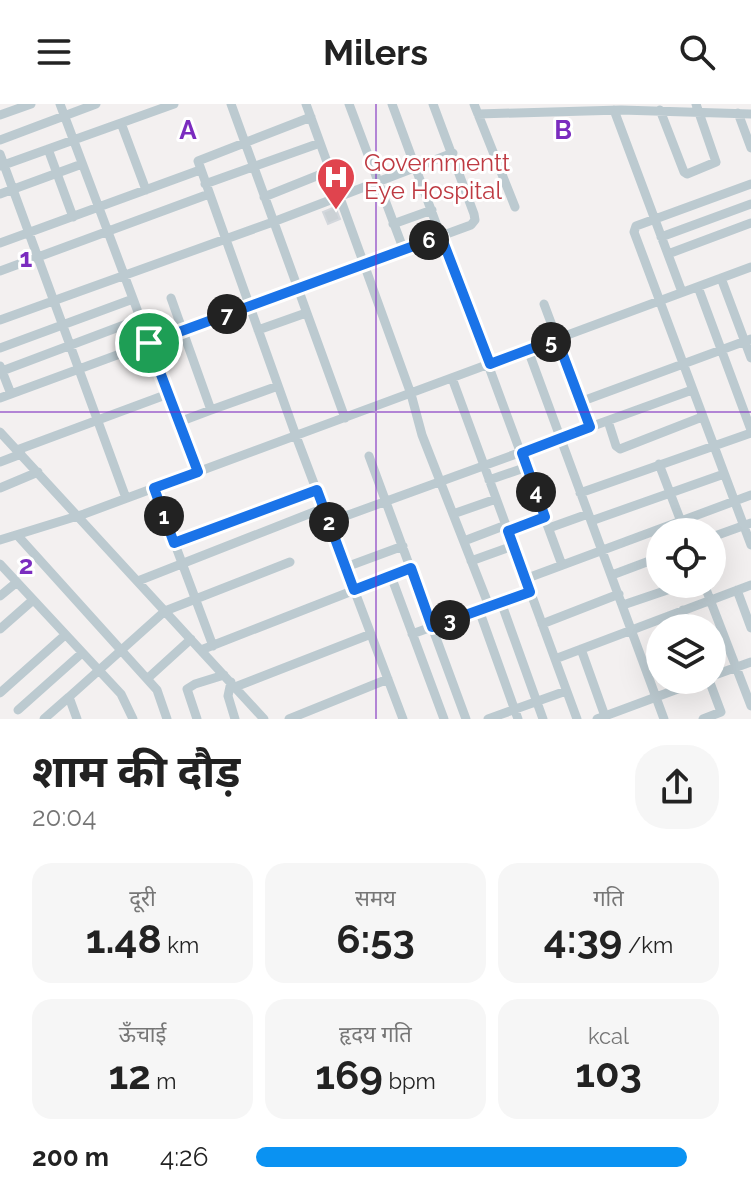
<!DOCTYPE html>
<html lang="hi">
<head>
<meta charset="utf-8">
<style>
  :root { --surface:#fff; --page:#f6f6f6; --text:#222; --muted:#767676; --accent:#0a92f2 }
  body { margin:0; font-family:Raleway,"Noto Sans Devanagari",sans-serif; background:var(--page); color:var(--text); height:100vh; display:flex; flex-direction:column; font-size:30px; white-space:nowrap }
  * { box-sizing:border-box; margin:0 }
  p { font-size:26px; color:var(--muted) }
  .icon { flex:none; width:44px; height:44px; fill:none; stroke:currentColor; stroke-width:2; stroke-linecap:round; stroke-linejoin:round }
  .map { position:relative; height:615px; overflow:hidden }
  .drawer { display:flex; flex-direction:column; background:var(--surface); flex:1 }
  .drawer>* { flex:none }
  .tools { position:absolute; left:646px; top:414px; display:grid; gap:16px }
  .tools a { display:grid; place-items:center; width:80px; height:80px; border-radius:50%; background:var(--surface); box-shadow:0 8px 32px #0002; font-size:40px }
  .pin { position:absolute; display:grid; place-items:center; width:68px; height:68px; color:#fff; margin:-34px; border:4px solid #fff; border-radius:50%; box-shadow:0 2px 8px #0007 }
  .km { position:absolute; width:40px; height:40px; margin:-20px; border-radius:50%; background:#222; color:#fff; font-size:22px; line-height:40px; text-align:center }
  .round { display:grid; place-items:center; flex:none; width:84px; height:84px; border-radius:32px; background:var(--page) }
  .overview { display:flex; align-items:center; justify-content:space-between; height:136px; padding:0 32px }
  h1 { font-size:44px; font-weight:700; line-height:60px }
  .metrics { display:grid; grid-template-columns:repeat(3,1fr); gap:12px; height:136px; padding:8px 32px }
  .metrics div { display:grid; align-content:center; border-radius:20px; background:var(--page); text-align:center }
  .metrics b { font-size:40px; font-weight:700 }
  .metrics small { font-size:22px; font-weight:400 }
  .metrics p { font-size:22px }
  ul { padding:0 32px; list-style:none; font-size:26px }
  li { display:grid; grid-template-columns:128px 96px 1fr; align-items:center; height:60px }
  li i { height:20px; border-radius:10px; background:var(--accent) }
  header { display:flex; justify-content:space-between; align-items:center; height:104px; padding:0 32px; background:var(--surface); font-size:36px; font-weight:700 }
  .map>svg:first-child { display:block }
  .building { fill:#cbd1d5; stroke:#d3d7dc; stroke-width:2 }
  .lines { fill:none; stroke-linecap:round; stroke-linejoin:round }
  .minor { stroke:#bccad0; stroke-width:9 }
  .route-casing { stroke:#fff; stroke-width:16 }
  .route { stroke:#1a73e8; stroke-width:10 }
  .grid { fill:none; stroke:#7b2cbf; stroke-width:2; stroke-opacity:0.55 }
  .labels { text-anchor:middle; stroke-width:6; stroke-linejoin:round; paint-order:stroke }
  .health-label { font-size:24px; fill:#be3a42; stroke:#fff; text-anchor:start }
  .grid-label { font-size:26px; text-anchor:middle; font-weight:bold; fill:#7b2cbf; stroke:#fff; stroke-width:6; stroke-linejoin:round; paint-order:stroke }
</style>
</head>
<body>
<header><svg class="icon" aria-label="menu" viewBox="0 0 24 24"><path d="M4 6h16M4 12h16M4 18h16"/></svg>Milers<svg class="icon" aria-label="search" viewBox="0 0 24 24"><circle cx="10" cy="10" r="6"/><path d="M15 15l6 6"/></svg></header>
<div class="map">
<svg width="751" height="615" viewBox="0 0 751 615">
  <rect width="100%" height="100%" fill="#f3f0f0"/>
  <!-- building -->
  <path class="building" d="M335,103L340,115L328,120L323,108Z"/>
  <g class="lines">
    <!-- minor -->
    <path class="minor" d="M60,0L198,368
      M231,0L345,314
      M306,0L411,290L422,331L489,502
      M349,0L403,144
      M392,0L562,461
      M474,0L515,103
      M614,6L682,188
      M660,6L684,68L687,70L716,58L696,0
      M738,9L751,44
      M478,10L621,6L751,10
      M0,11L31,0
      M311,13L198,57L296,332L403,615
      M121,19L146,86
      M0,36L96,0
      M48,45L73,113
      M0,50L126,394
      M1,62L174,0
      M205,80L320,39
      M751,80L636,122L634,128L751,441
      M0,90L82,60
      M264,93L329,67
      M393,120L432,106
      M661,133L751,100
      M0,139L200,66
      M668,150L751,119
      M0,167L209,90
      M721,174L751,254
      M698,183L751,326
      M171,194L211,306L278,282
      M544,200L590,323
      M0,216L273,118L453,49
      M258,226L306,209
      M0,244L133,195
      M528,246L664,615
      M0,262L11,290
      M2,267L140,215
      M452,274L577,615
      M0,294L471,121L475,116L474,110L433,0
      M580,298L751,235
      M608,317L616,342L620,345L702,313
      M179,318L211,306
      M0,328L264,615
      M17,346L168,290
      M369,352L466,615
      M0,358L21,350
      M659,360L685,428
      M489,376L527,363
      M0,384L38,368
      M154,384L213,542
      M580,389L751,329
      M453,410L496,395
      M591,417L724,370
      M329,418L692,286
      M549,424L588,410
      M508,427L545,413
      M18,432L157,586L167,615
      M712,433L751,419
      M0,436L84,410L751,163
      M464,437L506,421
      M174,439L317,386
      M471,457L513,442
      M0,460L121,590L133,615
      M346,463L403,442
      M612,471L660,453
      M391,472L444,615
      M525,475L751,391
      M138,477L324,404
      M704,480L751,602
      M737,486L751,524
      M0,492L17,478
      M501,498L543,615
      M623,501L685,480
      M479,506L518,615
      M683,506L689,524
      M542,520L619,490
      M0,525L33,496
      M412,530L530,488
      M581,545L606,615
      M201,546L411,464
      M555,555L751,481
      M712,572L751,558
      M147,575L191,535
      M231,578L228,592L235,615
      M235,583L371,530
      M0,589L65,531
      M18,606L82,549
      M44,615L69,593
      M77,615L69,593L165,507L290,458
      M197,615L187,585L195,580L224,571
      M289,615L388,575
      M488,615L566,587
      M597,615L702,576
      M703,615L721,608L709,576"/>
  </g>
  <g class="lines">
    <!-- route casing -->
    <g class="route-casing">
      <path id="route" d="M441,132L490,260L557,235L590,323L522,349L545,413L508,427L530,488L432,523L411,464L354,486L317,386L174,439L154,384L198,368L149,239Z"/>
    </g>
    <!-- route -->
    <use href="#route" class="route"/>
  </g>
  <!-- grid -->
  <path class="grid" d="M376,0V615M0,308H751"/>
  <!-- icons -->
  <defs>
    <g id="hospital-pin" transform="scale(2)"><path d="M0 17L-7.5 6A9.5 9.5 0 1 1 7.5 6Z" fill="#e0444e" stroke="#fff"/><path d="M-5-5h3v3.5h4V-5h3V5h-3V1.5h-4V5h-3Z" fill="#fff"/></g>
  </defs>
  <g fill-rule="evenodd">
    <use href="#hospital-pin" x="336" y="73"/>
  </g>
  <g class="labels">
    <!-- health labels -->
    <g class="health-label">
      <text x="364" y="67">Governmentt<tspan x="364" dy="28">Eye Hospital</tspan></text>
    </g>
  </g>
  <g class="grid-label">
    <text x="188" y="35">A</text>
    <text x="563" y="35">B</text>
    <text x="26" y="163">1</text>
    <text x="26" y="470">2</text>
  </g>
</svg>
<div class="tools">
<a><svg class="icon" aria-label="locate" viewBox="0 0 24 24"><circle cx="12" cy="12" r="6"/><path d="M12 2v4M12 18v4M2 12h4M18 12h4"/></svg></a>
<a><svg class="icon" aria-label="layers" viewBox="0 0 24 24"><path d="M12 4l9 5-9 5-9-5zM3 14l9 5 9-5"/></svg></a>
</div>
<div class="pin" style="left:149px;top:239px;background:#1e9e55"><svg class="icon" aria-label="arrive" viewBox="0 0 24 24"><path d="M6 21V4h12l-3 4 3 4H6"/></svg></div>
<b class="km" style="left:164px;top:412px">1</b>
<b class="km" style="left:329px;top:418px">2</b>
<b class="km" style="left:450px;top:516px">3</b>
<b class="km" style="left:536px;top:388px">4</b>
<b class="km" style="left:551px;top:238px">5</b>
<b class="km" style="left:429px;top:136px">6</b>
<b class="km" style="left:227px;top:210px">7</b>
</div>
<section class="drawer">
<div class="overview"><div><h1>शाम की दौड़</h1><p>20:04</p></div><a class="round"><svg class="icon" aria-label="share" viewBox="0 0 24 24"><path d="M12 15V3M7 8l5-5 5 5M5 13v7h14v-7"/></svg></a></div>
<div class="metrics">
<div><p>दूरी</p><b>1.48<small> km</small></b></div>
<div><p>समय</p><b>6:53</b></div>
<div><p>गति</p><b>4:39<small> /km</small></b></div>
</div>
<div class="metrics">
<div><p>ऊँचाई</p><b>12<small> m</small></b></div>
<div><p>हृदय गति</p><b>169<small> bpm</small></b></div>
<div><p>kcal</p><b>103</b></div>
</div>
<ul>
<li><b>200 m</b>4:26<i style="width:93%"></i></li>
</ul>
</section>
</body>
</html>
